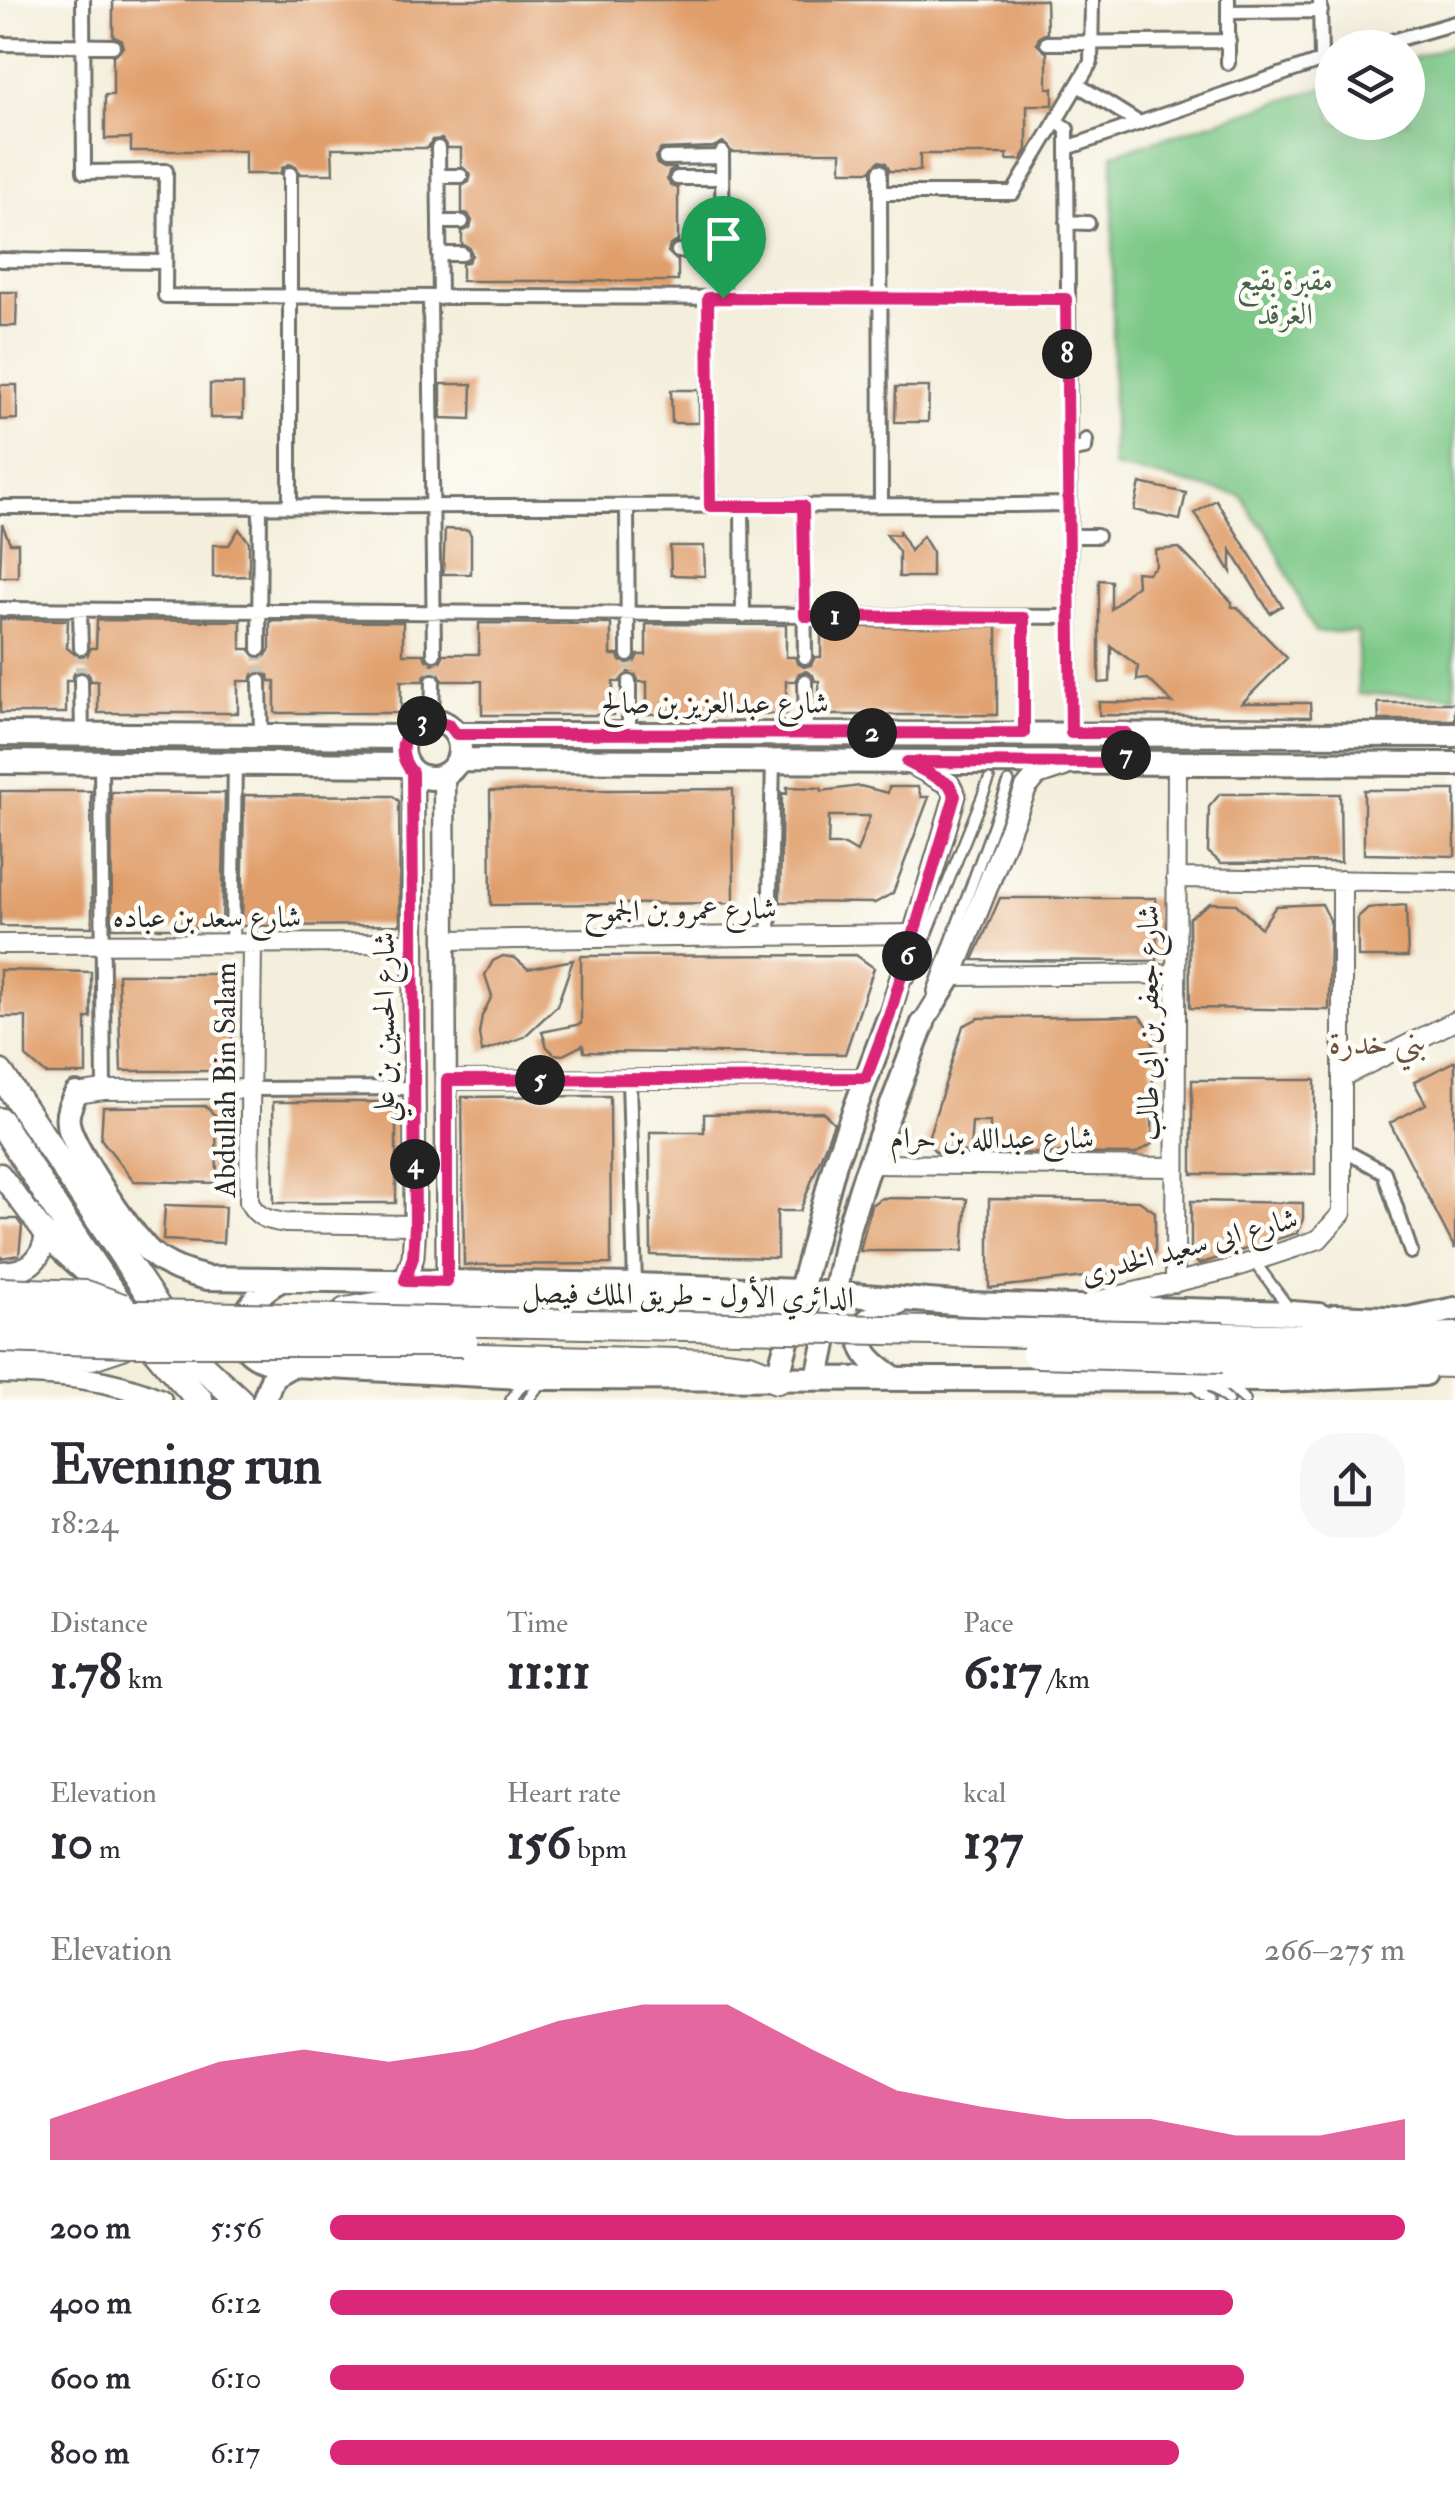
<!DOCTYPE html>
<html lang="en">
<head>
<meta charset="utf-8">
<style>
  :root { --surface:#fff; --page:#f7f7f7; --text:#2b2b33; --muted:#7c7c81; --accent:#db2777 }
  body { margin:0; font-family:"IM FELL Double Pica",Amiri,serif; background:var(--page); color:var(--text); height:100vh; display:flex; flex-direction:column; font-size:38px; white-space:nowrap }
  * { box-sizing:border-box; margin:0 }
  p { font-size:32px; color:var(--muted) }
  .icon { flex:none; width:55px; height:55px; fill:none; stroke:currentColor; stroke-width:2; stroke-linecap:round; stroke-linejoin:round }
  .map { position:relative; height:1400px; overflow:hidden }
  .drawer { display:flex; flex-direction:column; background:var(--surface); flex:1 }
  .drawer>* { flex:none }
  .fabs { position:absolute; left:1315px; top:30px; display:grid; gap:20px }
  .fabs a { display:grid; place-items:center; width:110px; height:110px; border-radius:50%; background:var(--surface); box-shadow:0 10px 40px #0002; font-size:50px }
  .pin { position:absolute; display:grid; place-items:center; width:85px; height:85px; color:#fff; margin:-102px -42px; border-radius:50% 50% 50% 0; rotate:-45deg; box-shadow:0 0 10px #0007 }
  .pin .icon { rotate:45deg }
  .km { position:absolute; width:50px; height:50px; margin:-25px; border-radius:50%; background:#222; color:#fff; font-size:28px; line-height:50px; text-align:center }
  .round { display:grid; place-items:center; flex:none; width:105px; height:105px; border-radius:40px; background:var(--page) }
  .headline { display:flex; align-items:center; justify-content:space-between; height:170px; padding:0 50px }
  h1 { font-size:55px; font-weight:700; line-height:75px }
  .stats { display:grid; grid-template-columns:repeat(3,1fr); gap:15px; height:170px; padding:10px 50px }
  .stats div { display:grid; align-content:center }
  .stats b { font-size:50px; font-weight:700 }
  .stats small { font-size:28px; font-weight:400 }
  .stats p { font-size:28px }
  .chart { height:280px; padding:20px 50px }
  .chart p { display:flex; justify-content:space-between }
  .chart svg { width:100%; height:180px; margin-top:10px; fill:var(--accent); opacity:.7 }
  ul { padding:0 50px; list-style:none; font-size:32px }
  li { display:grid; grid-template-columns:160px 120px 1fr; align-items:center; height:75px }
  li i { height:25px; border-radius:12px; background:var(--accent) }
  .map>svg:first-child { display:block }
  .green { fill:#7cc887; stroke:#547a59; stroke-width:2.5 }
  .building { fill:#e09e6b; fill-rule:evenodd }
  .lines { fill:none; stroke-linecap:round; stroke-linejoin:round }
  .pedestrian-tunnel { stroke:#ccc8b9; stroke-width:12; stroke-dasharray:12 6; stroke-linecap:butt }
  .service-casing { stroke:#717069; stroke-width:14 }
  .pedestrian-casing { stroke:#717069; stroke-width:18 }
  .minor-casing { stroke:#717069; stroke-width:22 }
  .tertiary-casing { stroke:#717069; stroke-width:25 }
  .secondary-casing { stroke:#717069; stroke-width:28 }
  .primary-casing { stroke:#717069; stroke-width:30 }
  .trunk-casing { stroke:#717069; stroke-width:32 }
  .service { stroke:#fff; stroke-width:9 }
  .pedestrian { stroke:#fff; stroke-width:12 }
  .minor { stroke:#fff; stroke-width:18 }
  .tertiary { stroke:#fff; stroke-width:20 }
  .secondary { stroke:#fff; stroke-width:22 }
  .primary { stroke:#fff; stroke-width:25 }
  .trunk { stroke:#fff; stroke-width:28 }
  .trunk-bridge-casing { stroke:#717069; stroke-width:32; stroke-linecap:butt }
  .trunk-bridge { stroke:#fff; stroke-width:28 }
  .route-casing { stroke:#fff; stroke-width:20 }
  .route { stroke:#db2777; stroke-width:12 }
  .labels { text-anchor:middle; stroke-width:9; stroke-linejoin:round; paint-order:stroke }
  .park-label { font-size:30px; fill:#47624b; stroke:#fdfcf7 }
  .street-label { font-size:30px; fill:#2b2b2b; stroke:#fdfcf7 }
  .neighbourhood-label { font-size:32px; fill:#6a5341; stroke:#fdfcf7 }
</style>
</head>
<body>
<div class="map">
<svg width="1455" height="1400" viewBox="0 0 1455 1400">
  <rect width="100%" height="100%" fill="#fdfcf7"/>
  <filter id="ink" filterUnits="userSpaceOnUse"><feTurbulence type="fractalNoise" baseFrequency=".01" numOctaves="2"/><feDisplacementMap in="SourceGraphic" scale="20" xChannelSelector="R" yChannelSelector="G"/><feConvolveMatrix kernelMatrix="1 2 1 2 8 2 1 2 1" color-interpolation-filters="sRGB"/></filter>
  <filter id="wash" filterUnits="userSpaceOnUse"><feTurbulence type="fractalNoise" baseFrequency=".0048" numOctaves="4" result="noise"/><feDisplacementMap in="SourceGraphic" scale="40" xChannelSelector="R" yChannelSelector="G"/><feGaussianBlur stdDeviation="2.25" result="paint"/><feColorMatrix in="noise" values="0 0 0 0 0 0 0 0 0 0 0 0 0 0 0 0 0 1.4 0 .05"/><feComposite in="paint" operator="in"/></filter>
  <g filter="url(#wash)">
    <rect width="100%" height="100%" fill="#f4efdc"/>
    <!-- green -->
    <path class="green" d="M1455,44V696L1358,694V632H1315L1267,531L1253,517L1242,496L1113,467V154L1332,85V122H1408V60Z"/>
    <g id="blocks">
      <!-- building -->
      <path class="building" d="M113,0H1046L1047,33L1039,37L1037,44L1047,53V88H1053V105H1027V150L1021,160H1007V154H920V171H890L886,163L879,161L870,171H841V152H732L723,142L713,147L661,149L655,157L657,164L664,168H677L669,172L667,179L671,186L678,188V241L670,245L668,252L678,261V281H462V264L468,262L472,255L470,248L462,244V232L470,228L472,221L468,214L462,212V186L469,182L471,175L461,166V148H448L442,139L432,140L428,148H332L333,174H300L296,166L289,164L282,168L280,174H245V151H131V138L105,139V95H113V56L123,47L121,40L113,36Z
        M0,292H17L16,326H0Z
        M210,384H243V418H210Z
        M441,384H472L471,419L441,418Z
        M0,385H17V419L0,420Z
        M896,387H929L928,422H895Z
        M671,390H699V423H672Z
        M1140,483L1186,493L1180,520L1134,510Z
        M1216,500L1282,606L1270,613L1231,550V572L1195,513Z
        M2,524L10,543H18V577H0Z
        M239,529L249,542V576L213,577V545H229Z
        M445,529L468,530L471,535V574H443Z
        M899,530L910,551L923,536L932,551V577H899V552L886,534L899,535Z
        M670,546H704L705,576L671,575Z
        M1179,548L1232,602V607H1237L1287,658L1242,703H1310L1311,717L1099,715V702L1173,703L1148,679L1137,680L1138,666L1111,646L1110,682L1099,683V580L1111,581V609L1137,585L1136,572L1148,573L1156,566L1155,550Z
        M0,619L68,620L67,648L80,658L87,656L91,648H96L97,620L241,621V649H249L258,659L265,657L270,649V621L403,622V654H424L426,660L433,664L440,662L444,654H479V623L611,624V655H618L620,661L627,665L634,663L638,655H646V624L786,625V657H795L797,663L804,667L811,665L815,657H821V627H997V715H819V681H815L813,675L806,671L799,673L795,681H786V714H647V682H639L635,674L628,672L619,682H613V715H482V681H443L439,673L432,671L425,675L423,681H401V713H275V681H270L268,675L261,671L254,673L250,681H238V713H98V681H91L89,674L82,670L75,672L71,681H66V713H0Z
        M1378,703H1455V720H1379Z
        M860,786L888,793L889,787H918L921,797H929L893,893L875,903L780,902L782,793L787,794V787L821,788L822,791ZM829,816H870L857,852L845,845H828Z
        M733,789L734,903L491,905L490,791Z
        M1364,790H1455V856L1364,854Z
        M0,791H91L92,927L0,926Z
        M111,792L225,793L222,928H112Z
        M1220,794H1340L1341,862L1221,863L1208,852L1209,807Z
        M244,795L393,796L399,801L400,925L242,926Z
        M1000,898H1156L1157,961L973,960Z
        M1210,903L1236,904L1261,928L1276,906L1322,904L1330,920L1329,1010L1190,1008L1189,918Z
        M1406,905L1408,957H1358V917L1368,908Z
        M856,955L874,968L845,1054L584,1052L583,1045L563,1055L554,1054L547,1047L542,1032L581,1024V956Z
        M503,956L515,958L528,969L573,960L557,1006L524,1037L482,1052L479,1034L482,1016L492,996L485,975L493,961Z
        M0,970L91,972V1018H86V1074H46L26,1057V1017H0Z
        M118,974H223L233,987L232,1058L221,1071H121Z
        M1139,1016L1153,1031L1152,1144L1135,1154L990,1153V1122H972L970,1152H936L927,1142L963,1026L979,1018Z
        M1455,1061V1249L1390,1123L1426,1104L1414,1082Z
        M1192,1080H1315V1174H1192Z
        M610,1096L611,1264L464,1265L462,1097Z
        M273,1102H396V1203H274Z
        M205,1106L216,1116L217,1183L134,1181L101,1139L103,1107Z
        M823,1112L834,1123L800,1211H777V1258L651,1255L650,1132H704V1114Z
        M882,1198L967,1199L963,1251H860L871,1205Z
        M989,1199L1139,1201L1155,1212V1252L1144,1266L1101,1275L989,1288Z
        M1191,1201L1303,1203V1219L1297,1233L1199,1264L1191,1257Z
        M165,1205L225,1207L223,1243L163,1240Z
        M0,1219H17L22,1226L19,1255L0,1258Z"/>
    </g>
  </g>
  <g filter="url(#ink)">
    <use href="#blocks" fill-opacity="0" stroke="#717069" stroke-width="2.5"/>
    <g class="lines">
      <!-- pedestrian-tunnel -->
      <path class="pedestrian-tunnel" d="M81,648V680
        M259,649L260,681
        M628,655L629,682
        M433,681L434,654"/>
      <!-- service casing -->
      <g class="service-casing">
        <path id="service" d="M910,977L989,780
          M933,991L1009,782
          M1254,1261L1291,1311
          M1192,1384L1209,1400
          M1209,1384L1228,1400
          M1227,1384L1245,1400
          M511,1400L524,1382
          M528,1400L541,1382"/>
      </g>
      <!-- pedestrian casing -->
      <g class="pedestrian-casing">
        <path id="pedestrian" d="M83,0L84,172L166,171L165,296L1066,299
          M1320,0L1321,60
          M1229,12L1321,11
          M1047,43L1229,41
          M0,44L113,46
          M1368,48L1455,23
          M1228,63V0
          M1078,85L1139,123
          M1056,121L1067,129V148
          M438,148L440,298
          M722,152L723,298
          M665,158L722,157
          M880,171L881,505
          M290,174V507
          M439,176H461
          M677,178H722
          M880,193H1013L1091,62L1092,0
          M439,222H462
          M1067,222L1088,223
          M678,251H722
          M439,254H462
          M0,260L165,262
          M430,297L434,654
          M708,298L710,506
          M1068,451L1085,448L1086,440
          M1014,505L1068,504
          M627,506L628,655
          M742,506L743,616
          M803,506L805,657
          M0,507L1021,505H1012
          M1069,536H1097
          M0,609L1070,617
          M80,610L81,648
          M259,649L260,507
          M81,680L82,735
          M260,681L261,736
          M805,681L806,733
          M629,682V734
          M432,720L433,681
          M1024,733V618
          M1071,733L1067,148L1332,57
          M101,763L104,1090
          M769,936L773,761
          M232,945L235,764
          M629,1080L635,1285
          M249,1089L414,1088
          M1345,1151L1384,1172L1411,1252"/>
      </g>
      <!-- minor casing -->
      <g class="minor-casing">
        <path id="minor" d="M1176,878L1455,882
          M447,940L914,934
          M0,944L414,943
          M252,945L249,1202C257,1218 268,1220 285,1223L415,1225
          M952,976L1176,974
          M1344,1076L1455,1021
          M447,1080L866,1078
          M76,1094L104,1090L249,1089
          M869,1164L1175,1167
          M1175,1283L1177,763
          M1092,1302L1227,1270L1294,1248L1319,1239L1342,1213V880"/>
      </g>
      <!-- tertiary casing -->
      <g class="tertiary-casing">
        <path id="tertiary" d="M444,775L447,1282
          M888,1020L955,796L949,784L909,762
          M923,1023L952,976L1026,788L1037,775L1064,766
          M0,1174L46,1235C41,1263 27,1271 0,1272
          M405,1281L413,1257L415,1225L413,772
          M0,1373C57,1374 108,1377 161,1400"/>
      </g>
      <!-- secondary casing -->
      <g class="secondary-casing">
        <path id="secondary" d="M402 749a29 29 0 1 1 58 0a29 29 0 1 1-58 0Z
          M0,734L404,737
          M456,734L1455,735
          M458,760L1455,764
          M0,762L406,765
          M76,1094C71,1103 66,1113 68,1123C72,1148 132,1236 151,1253C168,1267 187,1273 207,1278L635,1285L800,1291L967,1304L1292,1313L1319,1315L1372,1338
          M46,1235L102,1286
          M284,1279C259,1288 221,1330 253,1354C264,1362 278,1363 292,1365
          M1335,1316L1408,1319L1455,1309
          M818,1378L849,1226L865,1176L923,1023
          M894,1378C873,1364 850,1347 868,1320L901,1301
          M777,1379L835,1163L888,1020
          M264,1400L273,1376L292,1365L543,1378L1283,1380L1424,1374"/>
      </g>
      <!-- primary casing -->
      <g class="primary-casing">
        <path id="primary" d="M0,1073L189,1354L239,1400
          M0,1121C62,1217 120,1317 200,1400"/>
      </g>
      <!-- trunk casing -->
      <g class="trunk-casing">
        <path id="trunk" d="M346,1312L392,1304L750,1311L777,1305L800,1291
          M1224,1337L1375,1340L1455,1337
          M363,1348L400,1356L716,1364L749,1368L777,1379
          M0,1352L92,1355L122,1345
          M1223,1358L1455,1363"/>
      </g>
      <!-- service -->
      <use href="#service" class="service"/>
      <!-- pedestrian -->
      <use href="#pedestrian" class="pedestrian"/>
      <!-- minor -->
      <use href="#minor" class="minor"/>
      <!-- tertiary -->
      <use href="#tertiary" class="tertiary"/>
      <!-- secondary -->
      <use href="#secondary" class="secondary"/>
      <!-- primary -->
      <use href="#primary" class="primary"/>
      <!-- trunk -->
      <use href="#trunk" class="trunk"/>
      <!-- trunk-bridge casing -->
      <g class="trunk-bridge-casing">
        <path id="trunk-bridge" d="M0,1292L86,1295L122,1308
          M0,1312L1224,1337
          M0,1338L130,1342H463
          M1036,1353L1223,1358"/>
      </g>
      <!-- trunk-bridge -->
      <use href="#trunk-bridge" class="trunk-bridge"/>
    </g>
  </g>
  <g class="lines" filter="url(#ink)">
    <!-- route casing -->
    <g class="route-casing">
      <path id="route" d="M708,298L1066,299L1071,733H1126V763L907,762L949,784L955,796L888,1020L866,1078L447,1080V1282L405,1281L413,1257L415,1225L412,772C401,759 399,745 409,730L432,720L450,726L456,734L1024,733V618L805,616L803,506H710Z"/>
    </g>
    <!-- route -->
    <use href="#route" class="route"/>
  </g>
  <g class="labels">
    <!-- park labels -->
    <g class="park-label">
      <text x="1285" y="290">مقبرة بقيع<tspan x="1285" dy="34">الغرقد</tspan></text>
    </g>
    <!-- street labels -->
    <g class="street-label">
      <text x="715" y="713">شارع عبدالعزيز بن صالح</text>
      <text transform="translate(680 910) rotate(-1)" y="10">شارع عمرو بن الجموح</text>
      <text x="207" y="927">شارع سعد بن عباده</text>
      <text transform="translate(1148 1023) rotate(-90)" y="10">شارع جعفر بن ابى طالب</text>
      <text transform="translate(384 1027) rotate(-90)" y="10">شارع الحسين بن علي</text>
      <text transform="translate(225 1080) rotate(-90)" y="10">Abdullah Bin Salam</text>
      <text x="992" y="1148">شارع عبدالله بن حرام</text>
      <text transform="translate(1189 1246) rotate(-15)" y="10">شارع ابى سعيد الخدرى</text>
      <text transform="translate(688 1295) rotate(1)" y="10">الدائري الأول - طريق الملك فيصل</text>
    </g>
    <!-- neighbourhood labels -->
    <g class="neighbourhood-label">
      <text x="1378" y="1054">بني خدرة</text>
    </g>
  </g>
</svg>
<div class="fabs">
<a><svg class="icon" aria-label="layers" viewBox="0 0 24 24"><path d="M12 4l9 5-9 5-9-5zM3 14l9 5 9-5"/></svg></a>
</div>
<div class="pin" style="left:723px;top:298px;background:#1e9e55"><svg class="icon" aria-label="arrive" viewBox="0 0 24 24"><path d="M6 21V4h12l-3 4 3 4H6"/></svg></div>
<b class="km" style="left:835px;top:616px">1</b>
<b class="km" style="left:872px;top:733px">2</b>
<b class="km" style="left:422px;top:721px">3</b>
<b class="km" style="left:415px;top:1164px">4</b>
<b class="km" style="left:540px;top:1080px">5</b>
<b class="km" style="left:907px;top:956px">6</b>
<b class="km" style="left:1126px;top:755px">7</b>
<b class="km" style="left:1067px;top:354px">8</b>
</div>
<section class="drawer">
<div class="headline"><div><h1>Evening run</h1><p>18:24</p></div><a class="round"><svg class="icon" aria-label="share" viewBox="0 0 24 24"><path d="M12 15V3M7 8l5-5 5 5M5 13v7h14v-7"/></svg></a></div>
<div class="stats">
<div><p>Distance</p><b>1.78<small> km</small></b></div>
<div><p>Time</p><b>11:11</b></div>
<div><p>Pace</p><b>6:17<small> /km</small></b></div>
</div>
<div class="stats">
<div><p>Elevation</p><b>10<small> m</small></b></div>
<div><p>Heart rate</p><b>156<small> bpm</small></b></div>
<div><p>kcal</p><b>137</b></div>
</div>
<div class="chart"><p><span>Elevation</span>266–275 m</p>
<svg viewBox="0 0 160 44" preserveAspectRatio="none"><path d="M0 44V34L10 27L20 20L30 17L40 20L50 17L60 10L70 6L80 6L90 17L100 27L110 31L120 34L130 34L140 38L150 38L160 34V44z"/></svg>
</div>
<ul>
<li><b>200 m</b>5:56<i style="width:100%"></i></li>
<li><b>400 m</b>6:12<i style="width:84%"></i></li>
<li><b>600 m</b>6:10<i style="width:85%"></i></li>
<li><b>800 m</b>6:17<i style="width:79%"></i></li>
</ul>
</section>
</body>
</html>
